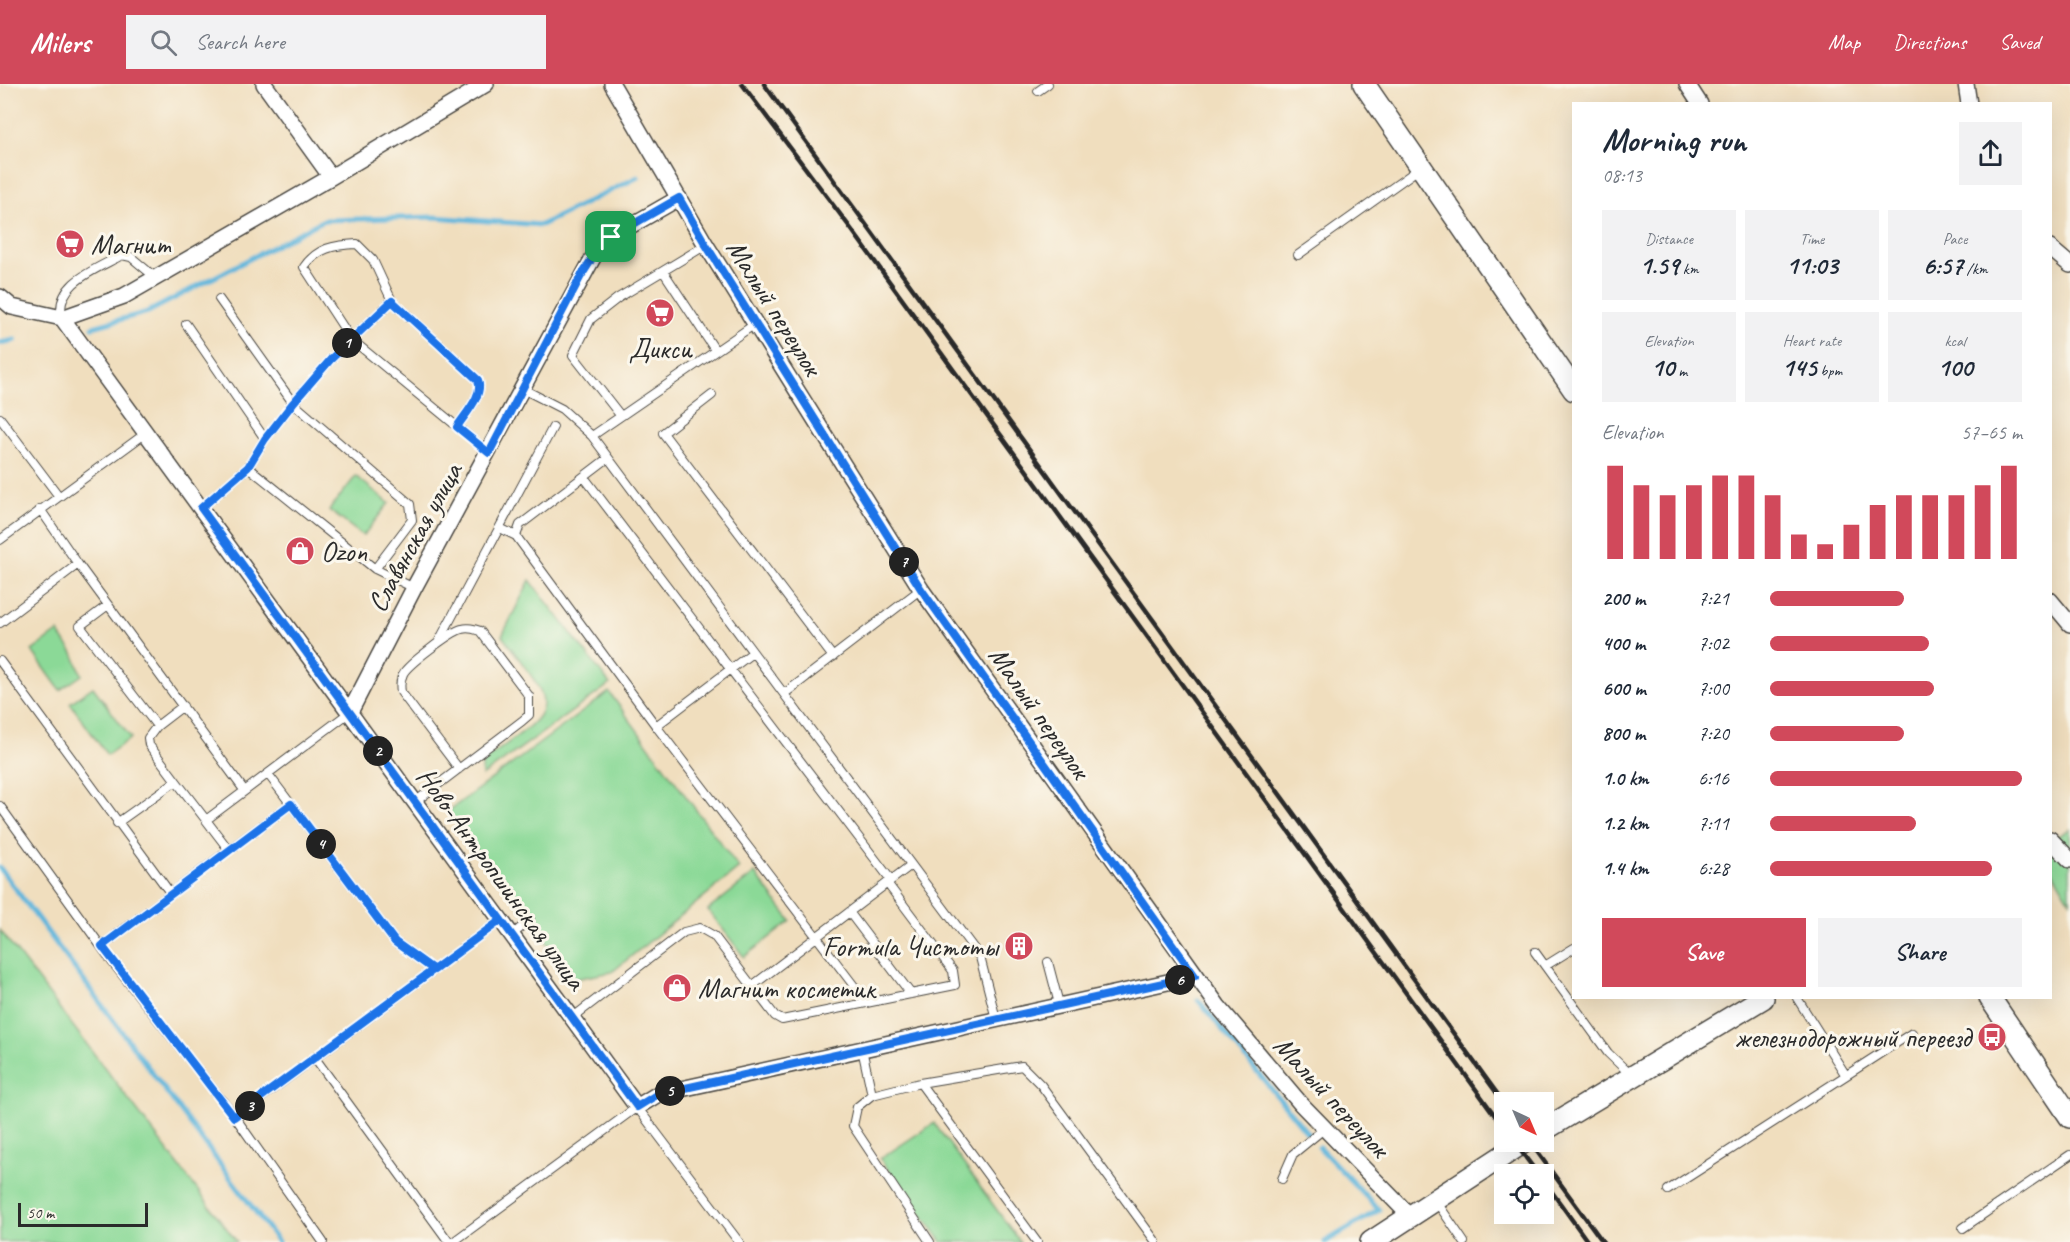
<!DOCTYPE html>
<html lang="en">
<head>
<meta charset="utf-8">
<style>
  :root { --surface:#fff; --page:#f2f2f3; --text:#1f2937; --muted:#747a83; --accent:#d1495b }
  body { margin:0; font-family:Caveat,sans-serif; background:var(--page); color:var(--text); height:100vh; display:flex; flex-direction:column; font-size:22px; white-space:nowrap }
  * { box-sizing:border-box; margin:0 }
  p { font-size:20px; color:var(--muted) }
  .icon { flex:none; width:33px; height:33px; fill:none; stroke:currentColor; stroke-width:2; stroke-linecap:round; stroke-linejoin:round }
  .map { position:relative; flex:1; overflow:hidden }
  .side { position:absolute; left:1572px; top:18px; width:480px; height:897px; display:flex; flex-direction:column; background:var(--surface); border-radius:0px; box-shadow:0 6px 24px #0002 }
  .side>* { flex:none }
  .needle { width:39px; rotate:136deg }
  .buttons { position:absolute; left:1494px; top:1008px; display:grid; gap:12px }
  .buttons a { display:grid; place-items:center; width:60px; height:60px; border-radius:0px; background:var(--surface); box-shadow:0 6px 24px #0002; font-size:30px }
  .scale { position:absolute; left:18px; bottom:15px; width:130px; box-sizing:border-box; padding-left:6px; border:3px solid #2b2b2b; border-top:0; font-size:16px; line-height:21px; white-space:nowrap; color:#2b2b2b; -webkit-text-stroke:4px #fbf7ec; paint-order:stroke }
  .pin { position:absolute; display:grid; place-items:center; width:51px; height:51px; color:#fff; margin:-26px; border-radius:12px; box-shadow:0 3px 9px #0006 }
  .km { position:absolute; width:30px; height:30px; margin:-15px; border-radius:50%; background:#222; color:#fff; font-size:16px; line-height:30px; text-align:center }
  .round { display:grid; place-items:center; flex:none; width:63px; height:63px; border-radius:0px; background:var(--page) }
  .headline { display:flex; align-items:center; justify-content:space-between; height:102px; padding:0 30px }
  h1 { font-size:33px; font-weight:800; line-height:45px }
  .figures { display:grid; grid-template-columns:repeat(3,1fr); gap:9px; height:102px; padding:6px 30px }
  .figures div { display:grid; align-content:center; border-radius:0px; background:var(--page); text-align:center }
  .figures b { font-size:26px; font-weight:800 }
  .figures small { font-size:16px; font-weight:400 }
  .figures p { font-size:16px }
  .chart { height:168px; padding:12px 30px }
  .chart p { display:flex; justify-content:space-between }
  .chart svg { width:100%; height:108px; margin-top:6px; stroke:var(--accent); stroke-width:6 }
  .primary-button { display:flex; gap:12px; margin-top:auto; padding:12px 30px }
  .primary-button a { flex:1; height:69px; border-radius:0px; background:var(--accent); color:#fff; font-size:24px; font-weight:800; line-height:69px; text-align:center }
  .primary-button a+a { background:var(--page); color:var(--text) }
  ul { padding:0 30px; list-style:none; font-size:20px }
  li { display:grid; grid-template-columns:96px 72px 1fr; align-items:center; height:45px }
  li i { height:15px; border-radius:8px; background:var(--accent) }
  header { display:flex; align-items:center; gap:36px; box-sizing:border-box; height:84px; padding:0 30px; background:var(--accent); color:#fff }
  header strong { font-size:28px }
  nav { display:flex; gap:33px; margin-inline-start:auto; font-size:21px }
  .search { width:420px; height:54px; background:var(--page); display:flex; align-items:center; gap:15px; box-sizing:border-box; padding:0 21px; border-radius:0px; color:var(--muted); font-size:22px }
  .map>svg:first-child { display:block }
  .green { fill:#8bd997; stroke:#5b8261; stroke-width:1.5 }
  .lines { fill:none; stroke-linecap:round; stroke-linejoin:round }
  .stream { stroke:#5eb5db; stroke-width:5 }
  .lane-casing { stroke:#494641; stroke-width:10 }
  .street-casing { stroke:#494641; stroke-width:18 }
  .secondary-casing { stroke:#494641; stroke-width:24 }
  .lane { stroke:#fff; stroke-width:8 }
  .street { stroke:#fff; stroke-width:15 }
  .secondary { stroke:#fff; stroke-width:21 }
  .rail { stroke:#2b2b2b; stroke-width:4.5 }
  .route-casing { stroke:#fff; stroke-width:12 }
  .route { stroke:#1a73e8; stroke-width:8 }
  .labels { text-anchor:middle; stroke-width:6; stroke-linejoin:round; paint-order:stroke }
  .poi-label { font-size:28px; fill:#2b2b2b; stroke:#fbf7ec; text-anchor:start }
  .street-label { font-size:28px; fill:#2b2b2b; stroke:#fbf7ec }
</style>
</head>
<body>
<header>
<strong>Milers</strong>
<div class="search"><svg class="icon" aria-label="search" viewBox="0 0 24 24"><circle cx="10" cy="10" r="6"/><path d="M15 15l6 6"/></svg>Search here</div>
<nav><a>Map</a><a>Directions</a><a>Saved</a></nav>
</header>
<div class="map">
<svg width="2070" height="1158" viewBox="0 0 2070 1158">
  <rect width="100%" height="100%" fill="#fbf7ec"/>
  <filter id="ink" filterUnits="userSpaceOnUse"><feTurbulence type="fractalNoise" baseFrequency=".0167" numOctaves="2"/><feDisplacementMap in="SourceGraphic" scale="12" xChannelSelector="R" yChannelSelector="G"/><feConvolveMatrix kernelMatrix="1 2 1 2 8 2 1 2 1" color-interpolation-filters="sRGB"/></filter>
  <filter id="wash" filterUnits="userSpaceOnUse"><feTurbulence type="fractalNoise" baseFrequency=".008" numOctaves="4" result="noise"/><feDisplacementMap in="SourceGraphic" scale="24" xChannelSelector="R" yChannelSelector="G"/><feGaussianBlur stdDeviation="1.35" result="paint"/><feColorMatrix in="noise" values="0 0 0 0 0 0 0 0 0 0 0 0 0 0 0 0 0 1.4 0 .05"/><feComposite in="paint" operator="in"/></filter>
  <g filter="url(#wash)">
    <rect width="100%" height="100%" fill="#f0debe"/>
    <!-- green -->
    <path class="green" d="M356,392L389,419L363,452L329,426Z
      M530,496L610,600L482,692V678C558,622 561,630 502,552Z
      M58,548L73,569L82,591L60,606L32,567Z
      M93,603L131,654L107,671L70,619Z
      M609,608L739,784L612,888L575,895L447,728Z
      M2070,745V817L2051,785L2050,757Z
      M755,789L791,837L744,873L708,826Z
      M0,846L237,1158H0Z
      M934,1039L1020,1158H1021H942L880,1075Z"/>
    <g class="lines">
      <!-- stream -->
      <path class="stream" d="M93,243L148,228L324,136L434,133L541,141L638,93
        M0,259L15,256
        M0,784L278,1158
        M1198,916L1309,1051
        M1319,1063L1379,1126L1325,1158"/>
    </g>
  </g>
  <g filter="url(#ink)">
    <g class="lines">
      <!-- lane casing -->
      <g class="lane-casing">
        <path id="lane" d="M1038,7L1048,0
          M706,161L663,187L715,266
          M1298,171L1420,84
          M219,215L293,319L410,420L412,436L375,485
          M62,234C54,199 97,185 122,171L131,173L156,194
          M186,240L265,355
          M523,305L562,325L592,352L755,240
          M712,311L663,349L833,573
          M620,331L573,271L591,235L618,214L663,187
          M0,334L58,411
          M457,343C465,330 484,311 478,296L392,217L373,176L357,160C334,161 317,164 304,183L351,255L488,368
          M592,352L784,610L921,505
          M608,374L520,441L516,452L656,642L752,569
          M248,383L375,485L414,504
          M584,393L891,796
          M201,424L248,383L265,355L293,319L331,275L392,217
          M500,444L516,452
          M0,456L146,349
          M78,480L244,706
          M108,521L80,542L157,642L148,654L149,661L176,697
          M0,539L78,480L40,425
          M439,557L553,343
          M0,577L171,810
          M784,610L980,873L996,935
          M157,642L183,622
          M656,642L867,919
          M268,690L395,858L434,886
          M415,718L522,637L529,631V612L480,547C474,545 469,543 462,545C452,547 407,581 403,590C400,596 400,602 401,608L459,685
          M0,722L113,879L235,1033L323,1158
          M117,739L176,697L206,736
          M229,766L291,720
          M849,828L911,910
          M512,851L530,836
          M102,862L229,766L206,736L350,628
          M1535,868L1608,969L1632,992
          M1048,878L1059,920
          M1545,882L1574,864
          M752,902L775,932L782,936L955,901L953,887L887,799
          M1797,914L1845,990
          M572,934L684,848L700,844L714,852L752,902L911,781
          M862,965L872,1011
          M315,974L449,1158
          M920,999L1022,982L1041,1001L1156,1158
          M235,1033L501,836
          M1282,1095L1293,1070L1325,1044
          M1668,1106L1912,949
          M1436,1117L1464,1158
          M1963,1144L2070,1071
          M453,1158L637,1023L739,1158
          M930,1158L853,1042L857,1023L872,1011L920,999L1037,1158"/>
      </g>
      <!-- street casing -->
      <g class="street-casing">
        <path id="street" d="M264,0L331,93
          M612,0L706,161L921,505L1218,922L1301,1020L1411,1133
          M1687,0L1700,20
          M1966,0L1969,20
          M2050,164L2070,181
          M0,213L12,223L62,234L124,212L331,93L486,0
          M62,234L637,1023L658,1010L1195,892
          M2050,516L2070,540
          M350,628L414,504L595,170L611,153L679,114
          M2050,755L2070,776"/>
      </g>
      <!-- secondary casing -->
      <g class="secondary-casing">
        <path id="secondary" d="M1364,0L1574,306
          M1990,914L2070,1033
          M1544,1046L1763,914
          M1371,1158L1524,1058"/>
      </g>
      <!-- lane -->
      <use href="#lane" class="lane"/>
      <!-- street -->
      <use href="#street" class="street"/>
      <!-- secondary -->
      <use href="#secondary" class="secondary"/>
      <!-- rail -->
      <path class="rail" d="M742,0L849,142L1504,1044
        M764,0L1504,1019
        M1514,1058L1538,1090
        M1530,1058L1603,1158
        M1544,1097L1588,1158"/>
    </g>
  </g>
  <g class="lines" filter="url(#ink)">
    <!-- route casing -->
    <g class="route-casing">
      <path id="route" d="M611,153L595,170L581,192L489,369L457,343C465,330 484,311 478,296L392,217L331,275L293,319L265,355L248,383L201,424L501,836L234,1033L102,862L291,720L395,858L434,886L501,836L637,1023L658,1010L1195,892L921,505L706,161L679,114L611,153"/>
    </g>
    <!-- route -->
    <use href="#route" class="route"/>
  </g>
  <!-- icons -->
  <defs>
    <g id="supermarket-disc" transform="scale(1.5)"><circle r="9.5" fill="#d1495b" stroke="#fbf7ec"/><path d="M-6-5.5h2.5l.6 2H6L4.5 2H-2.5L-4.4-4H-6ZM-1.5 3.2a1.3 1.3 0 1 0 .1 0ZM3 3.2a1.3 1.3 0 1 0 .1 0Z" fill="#fff"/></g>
    <g id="shop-disc" transform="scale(1.5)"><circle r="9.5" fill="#d1495b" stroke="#fbf7ec"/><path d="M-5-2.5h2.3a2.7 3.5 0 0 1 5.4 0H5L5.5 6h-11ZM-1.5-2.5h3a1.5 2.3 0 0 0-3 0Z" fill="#fff"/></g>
    <g id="building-disc" transform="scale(1.5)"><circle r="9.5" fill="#d1495b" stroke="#fbf7ec"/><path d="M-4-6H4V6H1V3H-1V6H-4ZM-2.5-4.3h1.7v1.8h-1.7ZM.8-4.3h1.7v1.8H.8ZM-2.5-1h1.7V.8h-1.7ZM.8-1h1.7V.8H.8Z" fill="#fff"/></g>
    <g id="bus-disc" transform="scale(1.5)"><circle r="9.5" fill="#d1495b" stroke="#fbf7ec"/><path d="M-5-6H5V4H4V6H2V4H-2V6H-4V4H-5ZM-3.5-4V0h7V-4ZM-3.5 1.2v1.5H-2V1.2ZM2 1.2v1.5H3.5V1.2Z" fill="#fff"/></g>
  </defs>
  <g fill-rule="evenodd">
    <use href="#supermarket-disc" x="70" y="160"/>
    <use href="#supermarket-disc" x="660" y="229"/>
    <use href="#shop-disc" x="300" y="467"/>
    <use href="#building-disc" x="1019" y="862"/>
    <use href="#shop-disc" x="677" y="904"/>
    <use href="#bus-disc" x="1992" y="953"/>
  </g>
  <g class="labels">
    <!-- poi labels -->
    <g class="poi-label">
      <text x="91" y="170">Магнит</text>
      <text x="660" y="274" text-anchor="middle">Дикси</text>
      <text x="321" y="477">Ozon</text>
      <text x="998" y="872" text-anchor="end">Formula Чистоты</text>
      <text x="698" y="914">Магнит косметик</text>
      <text x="1971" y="963" text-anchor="end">железнодорожный переезд</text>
    </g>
    <!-- street labels -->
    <g class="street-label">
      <text transform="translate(775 223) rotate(58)" y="10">Малый переулок</text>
      <text transform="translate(414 453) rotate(-61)" y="10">Славянская улица</text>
      <text transform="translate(1040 628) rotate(55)" y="10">Малый переулок</text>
      <text transform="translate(502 794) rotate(54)" y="10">Ново-Антропшинская улица</text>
      <text transform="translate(1332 1012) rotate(47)" y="10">Малый переулок</text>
    </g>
  </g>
</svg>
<div class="buttons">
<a><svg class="needle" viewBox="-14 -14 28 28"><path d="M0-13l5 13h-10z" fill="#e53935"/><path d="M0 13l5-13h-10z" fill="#747a83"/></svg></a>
<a><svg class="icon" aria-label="locate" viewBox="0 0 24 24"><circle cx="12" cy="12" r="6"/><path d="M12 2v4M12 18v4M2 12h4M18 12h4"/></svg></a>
</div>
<div class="scale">50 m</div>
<div class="pin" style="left:611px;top:153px;background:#1e9e55"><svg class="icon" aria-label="arrive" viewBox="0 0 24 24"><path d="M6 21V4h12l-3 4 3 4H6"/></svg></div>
<b class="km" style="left:347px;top:259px">1</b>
<b class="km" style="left:378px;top:667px">2</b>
<b class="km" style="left:250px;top:1022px">3</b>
<b class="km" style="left:321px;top:760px">4</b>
<b class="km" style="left:670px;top:1007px">5</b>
<b class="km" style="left:1180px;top:896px">6</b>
<b class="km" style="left:904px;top:478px">7</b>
<section class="side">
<div class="headline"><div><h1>Morning run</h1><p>08:13</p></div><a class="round"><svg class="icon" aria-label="share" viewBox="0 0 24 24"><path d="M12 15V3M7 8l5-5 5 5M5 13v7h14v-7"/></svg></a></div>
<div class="figures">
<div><p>Distance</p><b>1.59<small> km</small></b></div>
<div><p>Time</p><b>11:03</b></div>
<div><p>Pace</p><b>6:57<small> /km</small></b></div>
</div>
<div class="figures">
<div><p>Elevation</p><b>10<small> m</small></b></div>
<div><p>Heart rate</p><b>145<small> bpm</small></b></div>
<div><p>kcal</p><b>100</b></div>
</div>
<div class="chart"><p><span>Elevation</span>57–65 m</p>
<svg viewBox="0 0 160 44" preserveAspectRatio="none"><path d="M5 44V6M15 44V14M25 44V18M35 44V14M45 44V10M55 44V10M65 44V18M75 44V34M85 44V38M95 44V30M105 44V22M115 44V18M125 44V18M135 44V18M145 44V14M155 44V6"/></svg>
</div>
<ul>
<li><b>200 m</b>7:21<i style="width:53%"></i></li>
<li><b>400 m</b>7:02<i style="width:63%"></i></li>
<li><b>600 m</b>7:00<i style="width:65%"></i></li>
<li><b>800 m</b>7:20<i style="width:53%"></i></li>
<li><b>1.0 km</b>6:16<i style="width:100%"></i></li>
<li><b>1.2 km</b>7:11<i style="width:58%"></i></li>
<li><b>1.4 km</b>6:28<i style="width:88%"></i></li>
</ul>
<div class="primary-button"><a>Save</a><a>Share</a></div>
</section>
</div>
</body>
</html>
